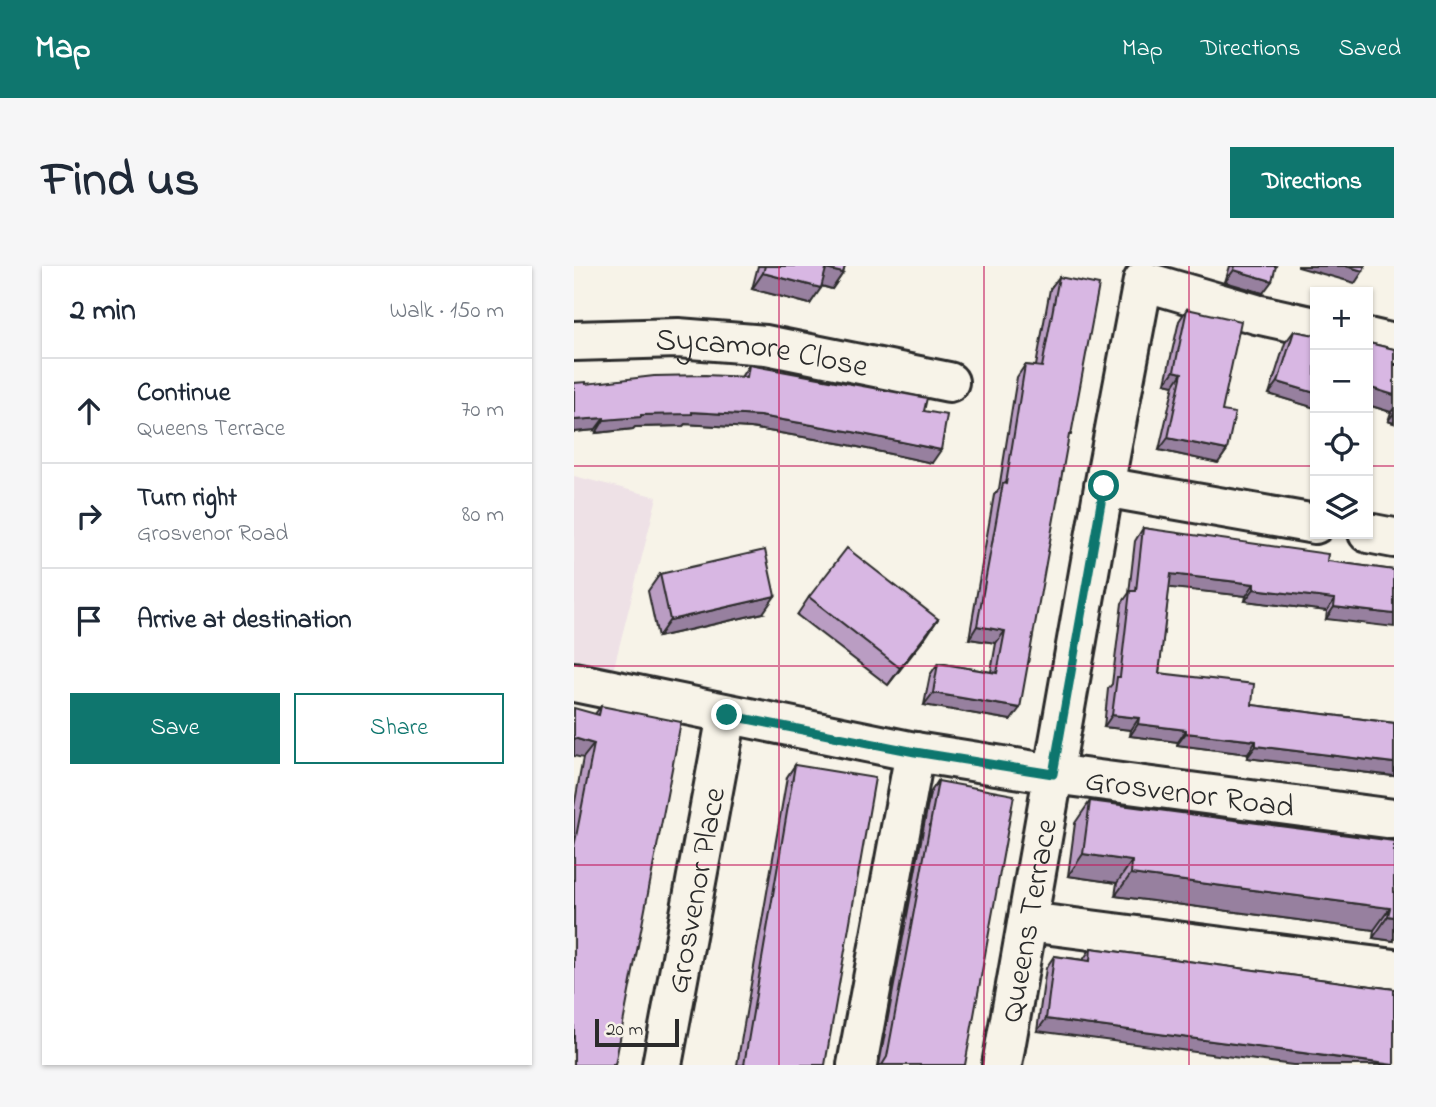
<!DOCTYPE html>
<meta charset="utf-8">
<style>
:root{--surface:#fff;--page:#f6f6f7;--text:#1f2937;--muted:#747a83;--line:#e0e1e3;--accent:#0f766e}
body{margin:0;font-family:"Indie Flower",sans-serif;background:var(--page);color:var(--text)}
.controls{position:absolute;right:21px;top:21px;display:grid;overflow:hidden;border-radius:0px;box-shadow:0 2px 5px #0004}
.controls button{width:63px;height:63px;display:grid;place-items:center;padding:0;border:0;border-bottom:2px solid var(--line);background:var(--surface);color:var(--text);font:35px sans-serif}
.scale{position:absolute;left:21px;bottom:18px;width:84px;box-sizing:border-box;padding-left:7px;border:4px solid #2b2b2b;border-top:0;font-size:19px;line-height:24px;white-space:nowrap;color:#2b2b2b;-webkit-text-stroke:5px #f7f3e8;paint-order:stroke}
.stop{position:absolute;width:21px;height:21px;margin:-16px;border:5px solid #0f766e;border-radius:50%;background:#fff}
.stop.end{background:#0f766e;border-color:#fff;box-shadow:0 2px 7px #0008}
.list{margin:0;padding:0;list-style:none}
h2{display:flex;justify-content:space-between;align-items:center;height:91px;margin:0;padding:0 28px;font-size:30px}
h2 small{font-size:23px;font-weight:400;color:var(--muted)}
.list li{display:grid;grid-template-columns:46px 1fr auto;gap:21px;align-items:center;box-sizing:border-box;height:105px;padding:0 28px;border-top:2px solid var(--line)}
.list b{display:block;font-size:26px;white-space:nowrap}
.list p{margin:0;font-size:23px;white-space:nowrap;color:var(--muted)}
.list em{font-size:23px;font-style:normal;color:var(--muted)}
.actions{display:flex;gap:14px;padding:21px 28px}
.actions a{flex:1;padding:16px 0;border:2px solid var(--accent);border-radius:0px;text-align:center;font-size:24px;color:var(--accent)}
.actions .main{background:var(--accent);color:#fff}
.icon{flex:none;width:38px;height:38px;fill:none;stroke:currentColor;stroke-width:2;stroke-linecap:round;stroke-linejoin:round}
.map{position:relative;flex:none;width:820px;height:799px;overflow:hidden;border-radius:0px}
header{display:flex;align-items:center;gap:42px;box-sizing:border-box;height:98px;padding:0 35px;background:var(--accent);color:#fff}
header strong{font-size:33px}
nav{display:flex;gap:38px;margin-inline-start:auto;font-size:24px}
.intro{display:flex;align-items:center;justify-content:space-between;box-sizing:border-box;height:168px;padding:0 42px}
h1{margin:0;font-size:49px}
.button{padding:18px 32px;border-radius:0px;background:var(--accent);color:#fff;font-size:24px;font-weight:700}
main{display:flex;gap:42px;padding:0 42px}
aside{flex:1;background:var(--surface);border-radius:0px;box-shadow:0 2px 5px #0004}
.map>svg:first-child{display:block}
.built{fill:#eee1e6}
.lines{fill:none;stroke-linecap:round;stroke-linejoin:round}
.minor-casing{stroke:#2b2b2b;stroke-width:44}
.minor{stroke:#f7f3e8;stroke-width:38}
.wall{fill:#ba9dc3;stroke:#2b2b2b;stroke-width:2}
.shaded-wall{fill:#97809f;stroke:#2b2b2b;stroke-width:2}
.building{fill:#d8b7e3;stroke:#2b2b2b;stroke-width:2}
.route{stroke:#0f766e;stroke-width:9}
.grid{fill:none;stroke:#c2185b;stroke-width:2;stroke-opacity:0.55}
.labels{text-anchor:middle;stroke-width:7;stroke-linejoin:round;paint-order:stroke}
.street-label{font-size:32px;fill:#2b2b2b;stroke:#f7f3e8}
</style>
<header>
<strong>Map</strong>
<nav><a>Map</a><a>Directions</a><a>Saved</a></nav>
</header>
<div class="intro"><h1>Find us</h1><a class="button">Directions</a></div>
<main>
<aside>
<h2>2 min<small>Walk · 150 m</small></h2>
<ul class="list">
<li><svg class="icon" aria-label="ahead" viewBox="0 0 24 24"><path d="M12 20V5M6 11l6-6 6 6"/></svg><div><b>Continue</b><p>Queens Terrace</p></div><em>70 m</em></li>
<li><svg class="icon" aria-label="right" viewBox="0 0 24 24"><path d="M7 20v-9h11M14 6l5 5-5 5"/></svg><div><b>Turn right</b><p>Grosvenor Road</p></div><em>80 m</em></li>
<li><svg class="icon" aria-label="arrive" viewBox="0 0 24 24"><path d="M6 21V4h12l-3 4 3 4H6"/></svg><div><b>Arrive at destination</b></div></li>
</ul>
<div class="actions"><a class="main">Save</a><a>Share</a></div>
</aside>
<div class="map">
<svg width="820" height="799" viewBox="0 0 820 799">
<rect width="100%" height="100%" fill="#f7f3e8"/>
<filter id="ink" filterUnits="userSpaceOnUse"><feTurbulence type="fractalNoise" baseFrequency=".0143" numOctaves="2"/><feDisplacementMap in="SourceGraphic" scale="14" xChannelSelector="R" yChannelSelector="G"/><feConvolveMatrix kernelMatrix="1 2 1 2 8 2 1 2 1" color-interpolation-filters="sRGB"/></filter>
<g filter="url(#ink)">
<path class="built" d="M0 210 83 231 40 401 0 427Z"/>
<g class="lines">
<defs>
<g id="minor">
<path d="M794 72 820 78"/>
<path id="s1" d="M0 75 104 72 192 79 375 116"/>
<path d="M530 221 741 258"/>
<path d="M794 267 820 272"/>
<path id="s2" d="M0 416 341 486 479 508 820 553"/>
<path d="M454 656 820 703"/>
<path id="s3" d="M88 799 153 449"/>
<path d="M283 799 341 486"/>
<path id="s4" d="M428 799 530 221 569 15 682 48 741 61"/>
</g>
</defs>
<use href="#minor" class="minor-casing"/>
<use href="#minor" class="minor"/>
</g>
<path class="wall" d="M184 0H271L269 7 258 23 247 20 236 38 178 23Z
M656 0H702L689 27 651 16Z
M485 11 494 172 437 454 350 439 356 409 364 397 417 406 422 377 395 373 420 229 425 223 443 111 451 99 462 100 476 23Z
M613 43 648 145 653 184 644 197 585 184 600 119 591 117 605 55Z
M720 65 741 69V142L695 128 711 77Z
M795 77 820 83V157L814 155 817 146 794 139V79Z
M175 99 350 145 358 197 270 178 177 162 111 158 109 160 61 161 59 163 22 167 21 164 0 166V117L12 118 167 111Z
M569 262 753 295 820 304 752 353 753 345 671 335 672 330 595 321 585 407 678 439 820 457V510L673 492 674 488 603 479 604 476 556 470 557 464 530 461 534 423 538 418 548 337 555 327 561 275Z
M86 308 189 347 84 371 74 325Z
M235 331 364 353 314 419 223 349Z
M27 440 0 799V541L9 492 21 448Z
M221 499 251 799H163L213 511Z
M364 515 391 799H305L356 527Z
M516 535 820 575V675L799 672 800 664 541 630 543 617 494 610 501 557Z
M517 682 820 723 463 765 472 702 480 690 509 694Z"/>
<path class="shaded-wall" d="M724 0H772L789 5 781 17 724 1Z
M252 3 269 7 258 23 241 18Z
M660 4 698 15 689 27 651 16Z
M189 7 247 22 236 38 178 23Z
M600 105 608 107 600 119 591 117Z
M704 116 741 127V142L695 128Z
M794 121 820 129V142L817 146 794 139Z
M118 146 186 150 279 166 367 184 358 197 270 178 177 162 111 158 109 160 61 161 59 163 22 167 30 154 67 149Z
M820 147V157L814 155Z
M30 152 21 164 0 166V154Z
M594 172 653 184 644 197 585 184Z
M597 308 680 318 672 330 588 321Z
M680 323 761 333 753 345 671 335Z
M201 330 189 347 84 371 96 354Z
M760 341 820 348V361L752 353Z
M364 353 352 371 314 419 326 402Z
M403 360 431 365 422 377 395 373Z
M359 427 446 442 437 454 350 439Z
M538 449 565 452 557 464 530 461Z
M564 458 612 464 604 476 556 470Z
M612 467 682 475 674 488 603 479Z
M0 472 20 478 9 492 0 490Z
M682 480 820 497V510L673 492Z
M509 588 558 595 543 617 494 610Z
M557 608 816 642 800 664 541 630Z
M814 650 820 651V675L799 672Z
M472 753 819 799H719L463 765Z"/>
<path class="building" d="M191 0H271L269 7 252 3 247 22 189 7Z
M661 0H702L698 15 660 4Z
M772 0H791L789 5Z
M485 11 525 19 497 169H495L446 442 359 427 364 397 423 407 431 365 403 360 429 217 432 218 451 99 468 101Z
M613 43 667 55 648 145 661 147 653 184 594 172 608 107 600 105Z
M720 65 741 69V127L704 116Z
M795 77 820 83V129L794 121V81Z
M175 99 353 132 350 145 373 149 367 184 279 166 186 150 118 146V148L67 149V151L30 154V152L0 154V117L12 116V118L80 110 131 109 173 111Z
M569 262 754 288 753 295 820 304V348L760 341 761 333 680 323V318L597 308 585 407 680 418 678 439 820 457V497L682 480V475L612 467V464L564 458 565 452 538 449 543 411H546L556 325H562Z
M273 282 364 353 326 402 235 331Z
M191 284 201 330 96 354 86 308Z
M27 440 107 456 41 799H0V581L20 478 0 472V442L25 449Z
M221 499 301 512 251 799H170Z
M364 515 440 529 391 799H308L313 791Z
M516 535 820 575V651L814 650 816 642 557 608 558 595 509 588Z
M517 682 820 723V799L472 753 480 690 516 695Z"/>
</g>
<g class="lines" filter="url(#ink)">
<path class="route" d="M153 449 341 486 479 508 530 220"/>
</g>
<path class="grid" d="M205 0V799M410 0V799M615 0V799M0 200H741M794 200H820M0 400H820M0 599H820"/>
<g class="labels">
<g class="street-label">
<text dy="11" stroke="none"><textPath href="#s1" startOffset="189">Sycamore Close</textPath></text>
<text dy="11" stroke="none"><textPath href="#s2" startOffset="626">Grosvenor Road</textPath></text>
<text dy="11" stroke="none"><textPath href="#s3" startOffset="178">Grosvenor Place</textPath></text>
<text dy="11" stroke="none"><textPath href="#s4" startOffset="147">Queens Terrace</textPath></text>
</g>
</g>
</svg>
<div class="controls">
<button>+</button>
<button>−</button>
<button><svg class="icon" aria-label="locate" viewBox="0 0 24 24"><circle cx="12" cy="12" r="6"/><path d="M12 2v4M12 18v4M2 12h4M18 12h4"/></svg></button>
<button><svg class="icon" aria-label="layers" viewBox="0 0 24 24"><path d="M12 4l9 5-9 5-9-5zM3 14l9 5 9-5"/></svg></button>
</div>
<div class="scale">20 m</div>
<div class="stop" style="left:530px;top:220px"></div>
<div class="stop end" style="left:153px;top:449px"></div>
</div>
</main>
